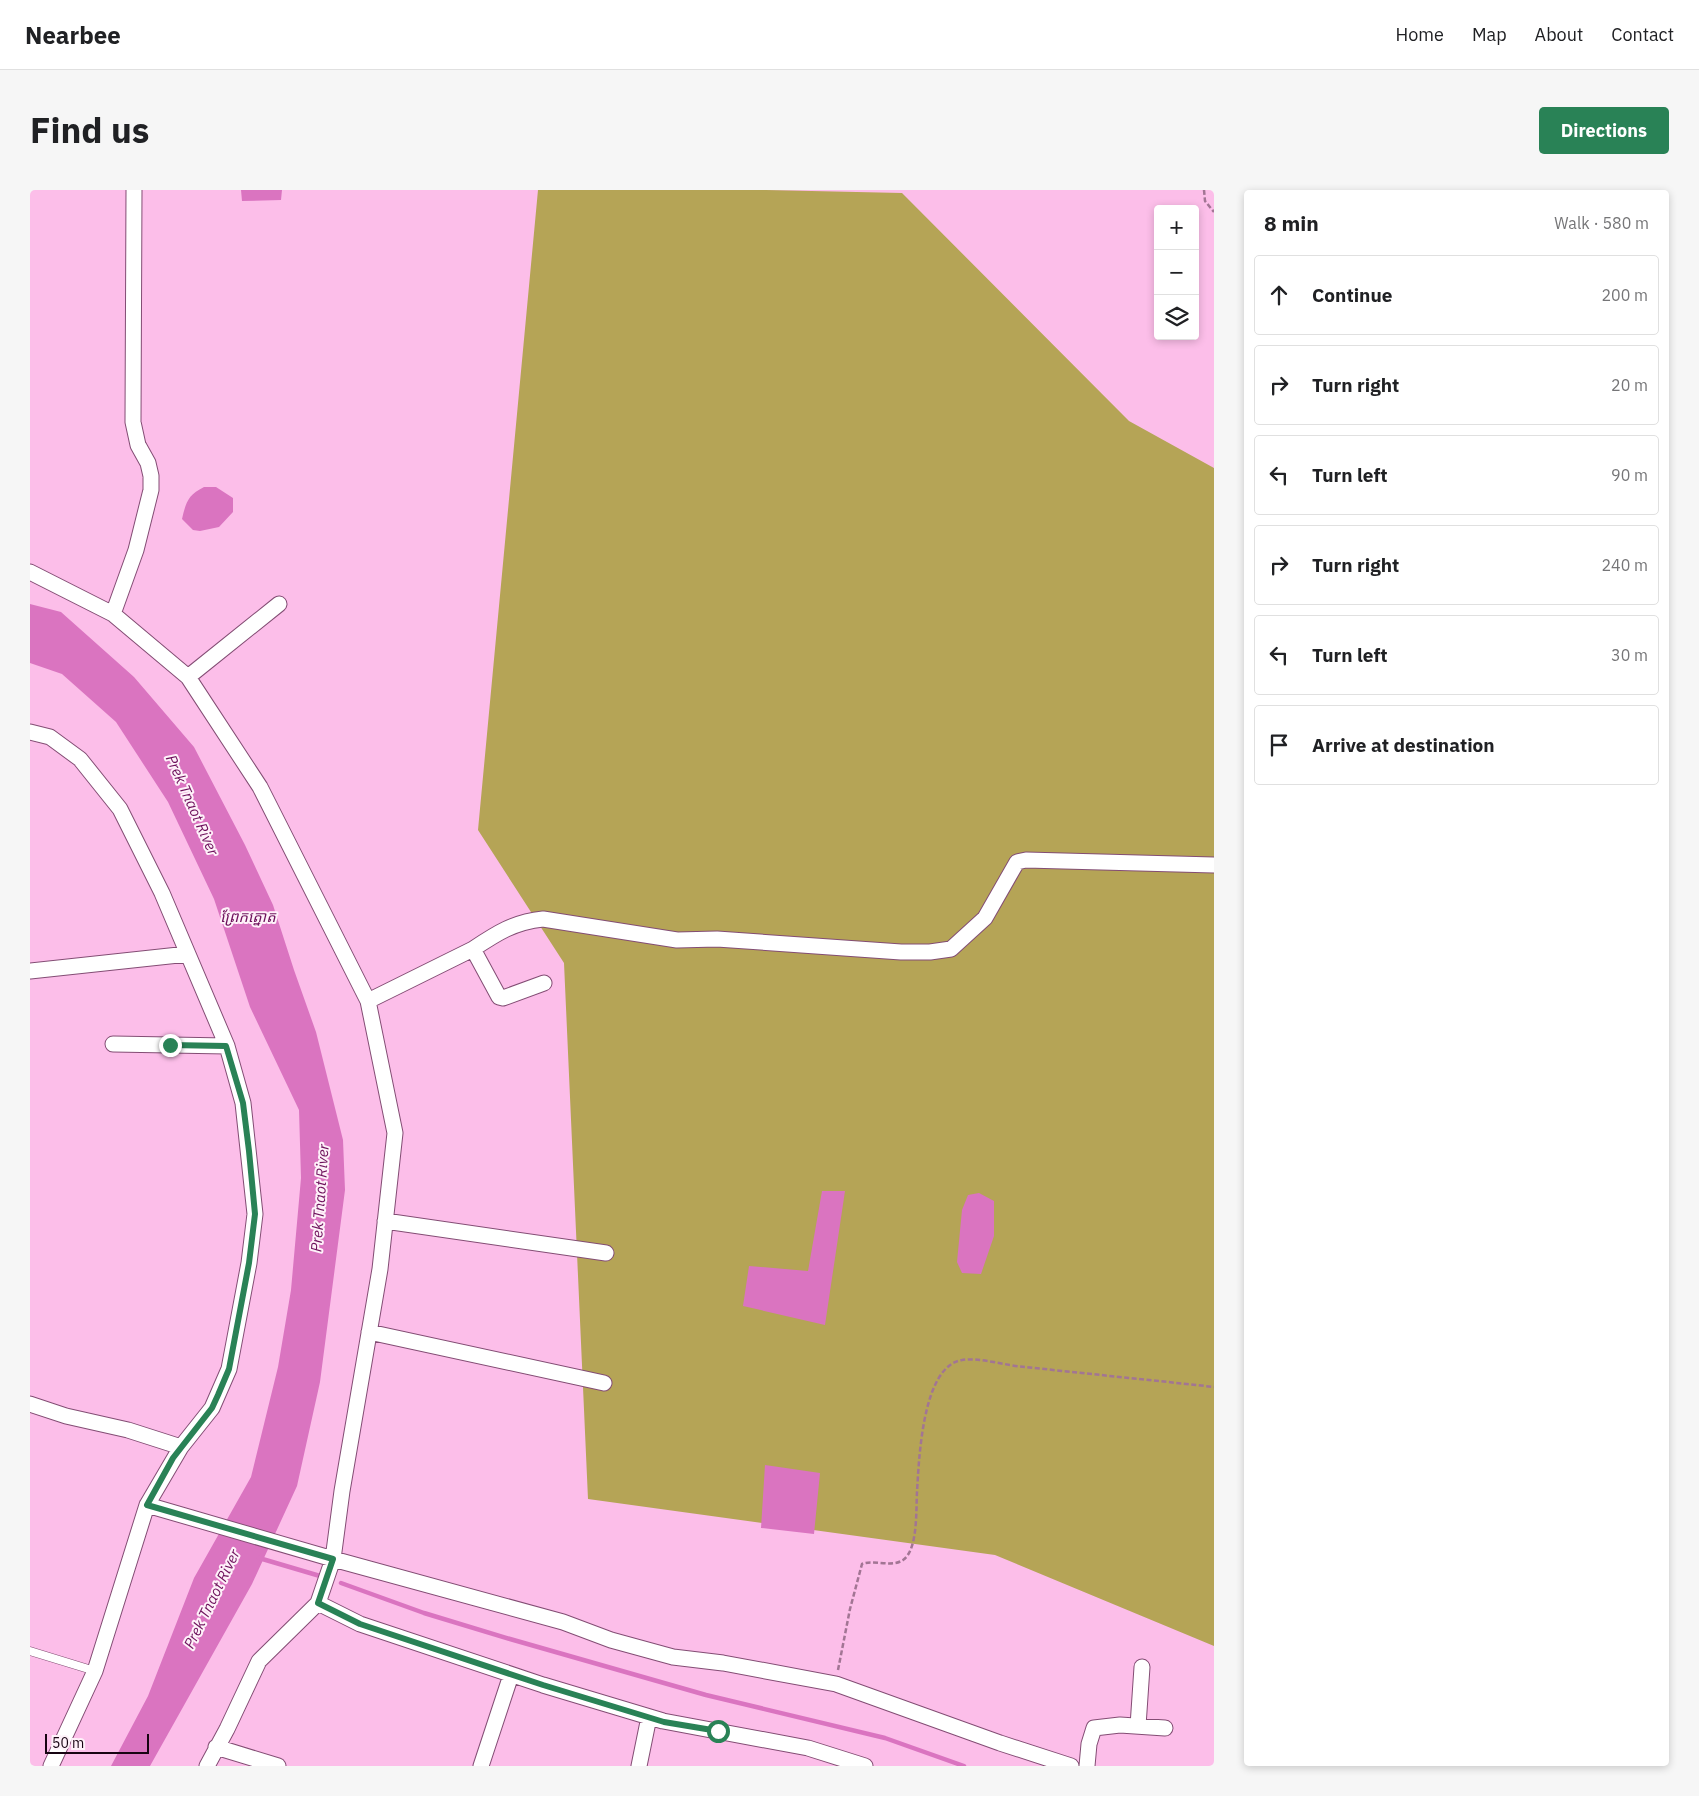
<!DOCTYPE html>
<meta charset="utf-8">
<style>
:root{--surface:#fff;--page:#f6f6f6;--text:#202124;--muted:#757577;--line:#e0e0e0;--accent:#298256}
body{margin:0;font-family:"IBM Plex Sans","Noto Sans Khmer",sans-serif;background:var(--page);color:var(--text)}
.controls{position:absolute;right:15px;top:15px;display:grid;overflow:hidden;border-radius:5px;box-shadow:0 2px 8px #0003}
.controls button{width:45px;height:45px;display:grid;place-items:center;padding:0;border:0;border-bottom:1px solid var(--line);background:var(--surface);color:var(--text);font:25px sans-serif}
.scale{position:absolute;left:15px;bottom:12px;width:104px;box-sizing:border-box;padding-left:5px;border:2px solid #170412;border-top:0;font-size:14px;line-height:18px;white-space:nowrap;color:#170412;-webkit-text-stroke:4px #fef1f9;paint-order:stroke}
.stop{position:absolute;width:15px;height:15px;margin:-11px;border:4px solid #298256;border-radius:50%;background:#fff}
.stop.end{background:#298256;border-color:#fff;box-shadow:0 1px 5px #0008}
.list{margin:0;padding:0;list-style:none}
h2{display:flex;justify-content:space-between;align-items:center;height:65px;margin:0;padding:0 20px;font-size:21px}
h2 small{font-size:16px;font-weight:400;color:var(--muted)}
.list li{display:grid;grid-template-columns:32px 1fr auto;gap:15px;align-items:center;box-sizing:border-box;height:80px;margin:0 10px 10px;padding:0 10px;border:1px solid var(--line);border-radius:5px}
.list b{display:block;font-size:19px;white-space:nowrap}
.list em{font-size:16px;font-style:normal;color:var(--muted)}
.icon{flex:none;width:28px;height:28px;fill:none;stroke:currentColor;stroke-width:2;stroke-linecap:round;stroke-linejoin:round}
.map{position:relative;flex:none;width:1184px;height:1576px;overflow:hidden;border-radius:5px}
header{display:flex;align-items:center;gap:30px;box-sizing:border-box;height:70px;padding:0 25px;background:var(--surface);border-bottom:1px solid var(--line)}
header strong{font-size:24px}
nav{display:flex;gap:28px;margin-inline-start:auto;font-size:18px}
.intro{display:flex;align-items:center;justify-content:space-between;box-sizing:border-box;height:120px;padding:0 30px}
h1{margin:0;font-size:35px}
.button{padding:12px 22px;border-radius:5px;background:var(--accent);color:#fff;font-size:18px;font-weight:700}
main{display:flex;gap:30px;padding:0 30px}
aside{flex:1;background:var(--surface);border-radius:5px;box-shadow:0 2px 8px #0003}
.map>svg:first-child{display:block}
.green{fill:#b5a456}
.water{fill:#da74c0}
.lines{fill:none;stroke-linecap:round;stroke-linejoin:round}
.stream{stroke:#da74c0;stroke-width:4.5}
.service-casing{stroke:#834d74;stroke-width:9}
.minor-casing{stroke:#834d74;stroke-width:17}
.path{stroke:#a27594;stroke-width:2.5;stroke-dasharray:5 2.5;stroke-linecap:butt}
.service{stroke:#fff;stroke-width:8}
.minor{stroke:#fff;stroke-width:15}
.route{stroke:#298256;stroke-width:6}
.labels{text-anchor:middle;stroke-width:4;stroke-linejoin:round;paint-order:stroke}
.water-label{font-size:15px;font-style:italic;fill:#6e115c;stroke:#fef1f9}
</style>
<header>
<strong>Nearbee</strong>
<nav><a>Home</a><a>Map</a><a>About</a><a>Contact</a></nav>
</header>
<div class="intro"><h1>Find us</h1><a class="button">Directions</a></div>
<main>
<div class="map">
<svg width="1184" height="1576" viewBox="0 0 1184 1576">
<rect width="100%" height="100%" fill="#fcbee9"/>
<path class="green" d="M508 0H736L872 3 1099 231 1184 278V1456L965 1365 558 1309 534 773 448 640Z"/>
<path class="water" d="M211 0H252L251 10 212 11Z
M174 297H186L203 308V322L189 337 170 341 163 340 152 329C156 312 158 305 174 297Z
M0 414 31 422 104 487 164 557 215 655 243 715 264 780 286 842 313 950 315 1000 290 1192 267 1296 222 1394 120 1576H81L118 1506 164 1388 221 1287 248 1177 261 1100 271 988 269 920 220 817 184 709 138 612 86 532 32 484 0 473Z
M792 1001H815L795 1135 713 1116 719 1076 778 1081Z
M949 1003 964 1011V1046L951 1084 932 1083 927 1072 932 1020 938 1005Z
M735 1275 790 1283 784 1344 731 1338Z"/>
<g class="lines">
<path class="stream" d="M229 1368 290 1386
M311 1393 394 1423 480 1449 676 1505 855 1548 934 1576"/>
<defs>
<path id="service" d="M0 1461 65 1481"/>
<path id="minor" d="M0 382 83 424 158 487 230 597 338 811 365 943 350 1079 312 1301 303 1369 288 1413 229 1471 197 1539 177 1576
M83 424 106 360 121 300V286L118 273 108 255 103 232 104 0
M158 487 249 414
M0 542 20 547 50 569 90 619 132 703 197 856 213 913 225 1024 219 1073 199 1179 182 1218 151 1257 117 1315 65 1481 21 1576
M443 759C467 743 484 732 513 729L647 750 687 749 871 762H900L921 759 955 728 987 672 996 670 1184 675
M0 781 158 764
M338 811 443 759 469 807 473 808 514 793
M83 854 197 856
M355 1031 576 1063
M339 1142 574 1193
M0 1214 36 1226 98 1240 151 1257
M117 1315 303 1369 533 1432 581 1450 643 1467 693 1473 806 1494 970 1553 1041 1576
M288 1413 330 1434 513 1495 633 1531 778 1558 835 1576
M1108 1536 1112 1477
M186 1557 248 1576
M451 1576 481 1485
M609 1576 619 1527
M1057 1576 1059 1554 1064 1538 1090 1535 1135 1538"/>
</defs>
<use href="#service" class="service-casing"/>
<use href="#minor" class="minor-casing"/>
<path class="path" d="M1174 0 1175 11 1184 22
M808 1480 820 1419 832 1374C844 1369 861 1378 873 1370 888 1360 886 1320 887 1302 889 1270 892 1176 932 1170 949 1167 977 1176 996 1177 1059 1184 1121 1190 1184 1197"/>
<use href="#service" class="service"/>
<use href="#minor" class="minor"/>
</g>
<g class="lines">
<path class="route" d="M140 855 196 856 213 913 219 961 225 1024 219 1073 199 1179 188 1205 182 1218 143 1268 117 1315 303 1369 288 1413 330 1434 513 1495 634 1532 688 1541"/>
</g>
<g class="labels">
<g class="water-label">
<text transform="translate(162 615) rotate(66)" y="5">Prek Tnaot River</text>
<text x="218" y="732">ព្រែកត្នោត</text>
<text transform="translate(290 1008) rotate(-86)" y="5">Prek Tnaot River</text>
<text transform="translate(182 1409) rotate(-64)" y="5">Prek Tnaot River</text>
</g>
</g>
</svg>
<div class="controls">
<button>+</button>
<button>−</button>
<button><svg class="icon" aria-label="layers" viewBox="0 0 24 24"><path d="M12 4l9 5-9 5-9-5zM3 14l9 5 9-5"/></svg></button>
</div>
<div class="scale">50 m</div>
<div class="stop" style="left:688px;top:1541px"></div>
<div class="stop end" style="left:140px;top:855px"></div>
</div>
<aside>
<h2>8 min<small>Walk · 580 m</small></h2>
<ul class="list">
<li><svg class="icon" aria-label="ahead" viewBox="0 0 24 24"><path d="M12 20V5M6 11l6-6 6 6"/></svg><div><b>Continue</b></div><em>200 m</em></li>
<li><svg class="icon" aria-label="right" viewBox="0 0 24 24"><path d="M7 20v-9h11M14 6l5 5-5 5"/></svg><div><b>Turn right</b></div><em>20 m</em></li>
<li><svg class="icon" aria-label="left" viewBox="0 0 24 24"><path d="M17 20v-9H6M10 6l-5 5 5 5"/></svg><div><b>Turn left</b></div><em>90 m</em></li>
<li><svg class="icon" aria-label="right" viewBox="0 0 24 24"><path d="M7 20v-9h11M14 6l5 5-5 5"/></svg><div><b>Turn right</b></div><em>240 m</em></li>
<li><svg class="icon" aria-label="left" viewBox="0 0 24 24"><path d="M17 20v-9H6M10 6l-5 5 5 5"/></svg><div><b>Turn left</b></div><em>30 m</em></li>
<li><svg class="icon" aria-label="arrive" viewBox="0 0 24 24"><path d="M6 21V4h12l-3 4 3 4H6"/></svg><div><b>Arrive at destination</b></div></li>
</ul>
</aside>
</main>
